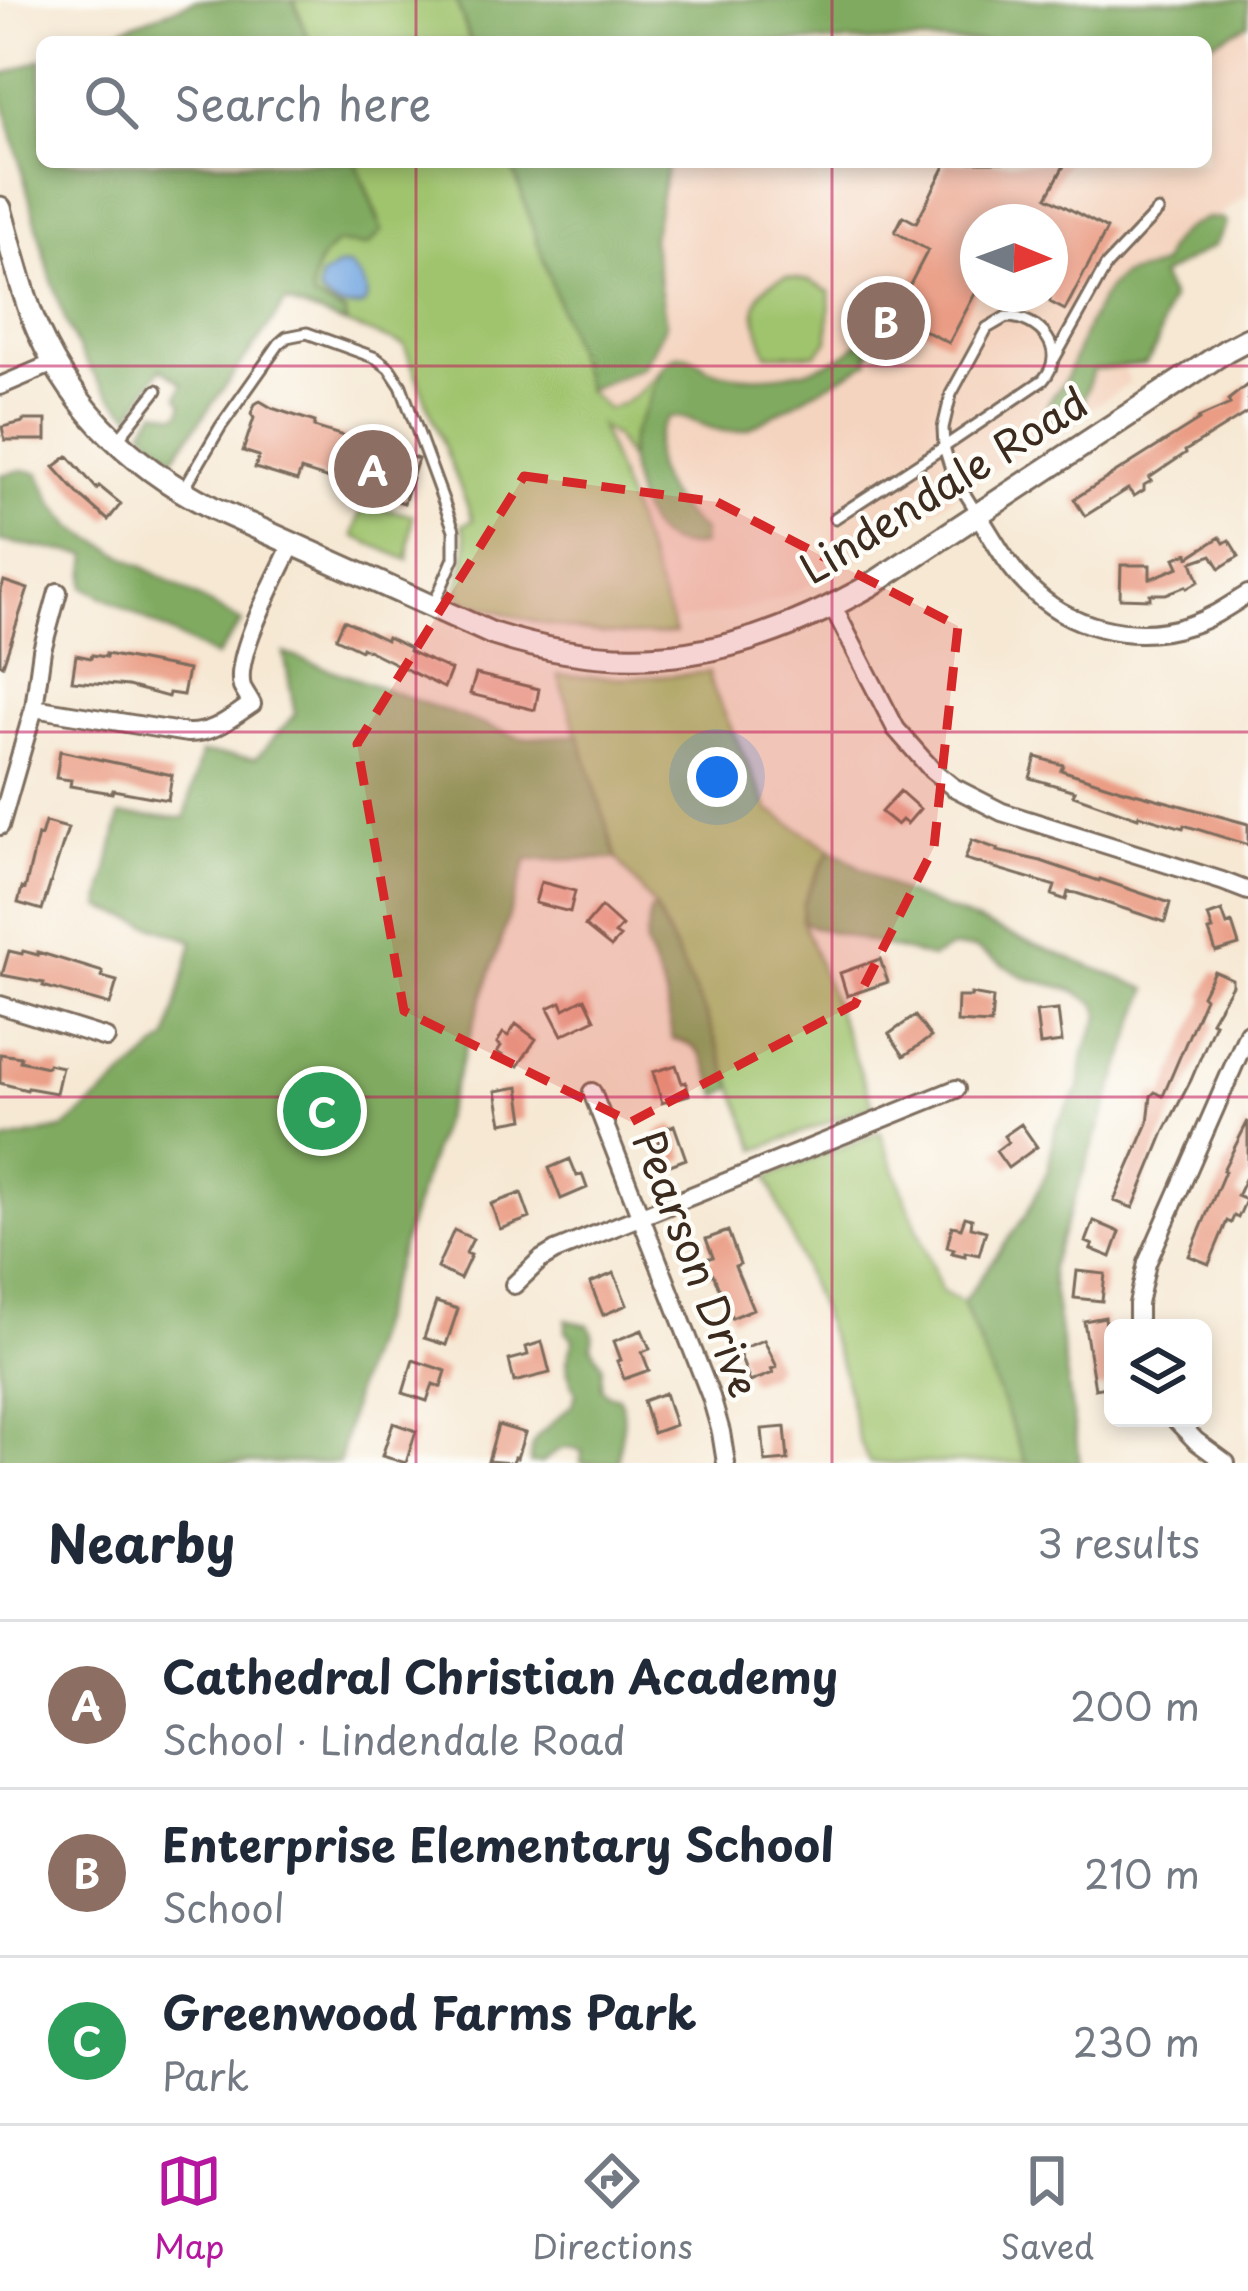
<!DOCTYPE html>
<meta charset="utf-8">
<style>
:root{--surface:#fff;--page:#f2f2f3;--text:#1f2937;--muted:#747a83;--line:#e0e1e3;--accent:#b5179e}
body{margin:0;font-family:"Playpen Sans",sans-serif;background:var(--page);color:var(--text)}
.controls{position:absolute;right:36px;bottom:36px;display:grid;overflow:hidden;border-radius:18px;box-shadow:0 6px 18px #0003}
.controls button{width:108px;height:108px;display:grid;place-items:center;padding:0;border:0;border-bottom:3px solid var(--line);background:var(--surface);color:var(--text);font:60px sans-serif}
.compass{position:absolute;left:960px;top:204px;width:108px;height:108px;border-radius:50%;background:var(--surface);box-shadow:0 6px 18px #0003;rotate:91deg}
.you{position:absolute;left:717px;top:777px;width:42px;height:42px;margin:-30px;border:9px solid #fff;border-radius:50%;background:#1a73e8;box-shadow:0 0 0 18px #1a73e833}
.badge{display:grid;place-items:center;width:78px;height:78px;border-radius:50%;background:var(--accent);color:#fff;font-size:39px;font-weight:700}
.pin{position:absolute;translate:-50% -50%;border:6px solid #fff;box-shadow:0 3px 12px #0006}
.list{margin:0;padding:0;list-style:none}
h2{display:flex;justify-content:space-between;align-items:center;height:156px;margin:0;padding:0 48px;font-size:51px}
h2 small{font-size:39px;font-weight:400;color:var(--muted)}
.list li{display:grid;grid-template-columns:78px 1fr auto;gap:36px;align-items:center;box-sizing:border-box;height:168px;padding:0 48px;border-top:3px solid var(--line)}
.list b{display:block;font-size:45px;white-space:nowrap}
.list p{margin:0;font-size:39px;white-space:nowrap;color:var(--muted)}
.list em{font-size:39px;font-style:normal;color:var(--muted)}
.icon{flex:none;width:66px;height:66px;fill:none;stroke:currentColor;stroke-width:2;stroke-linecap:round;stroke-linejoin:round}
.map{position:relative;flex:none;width:1248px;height:1463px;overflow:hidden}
.search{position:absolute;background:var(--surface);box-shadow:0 6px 18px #0003;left:36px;right:36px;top:36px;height:132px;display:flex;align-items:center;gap:30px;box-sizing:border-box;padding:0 42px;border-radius:18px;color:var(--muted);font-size:45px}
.sheet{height:660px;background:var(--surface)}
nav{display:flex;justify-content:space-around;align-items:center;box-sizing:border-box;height:168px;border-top:3px solid var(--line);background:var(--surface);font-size:33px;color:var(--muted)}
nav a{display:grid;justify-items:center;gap:6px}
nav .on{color:var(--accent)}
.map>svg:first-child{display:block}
.built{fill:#f4d4bf;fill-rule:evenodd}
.green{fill:#a0c46e;stroke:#6e7746;stroke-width:3}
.forest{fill:#80aa61;stroke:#5e6a40;stroke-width:3}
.water{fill:#77a9e2;stroke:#596a80;stroke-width:3}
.building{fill:#ea9c84}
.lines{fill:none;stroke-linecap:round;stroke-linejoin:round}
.service-casing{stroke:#7c6c5d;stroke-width:15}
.minor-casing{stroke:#7c6c5d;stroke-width:22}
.tertiary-casing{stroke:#7c6c5d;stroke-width:27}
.service{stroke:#fff;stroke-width:9}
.minor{stroke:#fff;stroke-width:16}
.tertiary{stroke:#fff;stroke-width:21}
.marked{fill:#d62828;fill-opacity:0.2;stroke:#d62828;stroke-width:9;stroke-dasharray:24 15;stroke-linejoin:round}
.grid{fill:none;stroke:#c2185b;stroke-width:3;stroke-opacity:0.55}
.labels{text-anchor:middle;stroke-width:9;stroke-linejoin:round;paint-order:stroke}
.street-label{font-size:42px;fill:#3b2a1e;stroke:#fdfcf7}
</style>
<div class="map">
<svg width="1248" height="1463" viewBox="0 0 1248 1463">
<rect width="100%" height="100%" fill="#fdfcf7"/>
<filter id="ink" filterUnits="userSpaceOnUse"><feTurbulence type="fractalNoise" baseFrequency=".00833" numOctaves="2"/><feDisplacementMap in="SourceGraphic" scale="24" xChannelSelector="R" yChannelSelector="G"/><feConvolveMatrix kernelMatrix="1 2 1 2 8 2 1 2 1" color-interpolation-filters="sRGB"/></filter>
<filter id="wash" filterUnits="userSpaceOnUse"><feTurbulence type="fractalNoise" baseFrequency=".004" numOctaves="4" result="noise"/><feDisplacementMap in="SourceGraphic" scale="48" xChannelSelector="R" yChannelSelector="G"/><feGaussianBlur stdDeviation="2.7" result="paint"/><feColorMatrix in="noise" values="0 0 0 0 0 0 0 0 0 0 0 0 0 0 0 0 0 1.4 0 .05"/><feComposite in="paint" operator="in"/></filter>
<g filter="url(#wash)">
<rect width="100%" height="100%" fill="#f6e8d3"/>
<path class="built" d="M1248 24V194L1158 262 1106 319 1130 383 847 566 799 590 754 608 670 622 587 390 643 367 666 324 652 238 668 162H883L900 169 904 162H1206V45ZM978 222H1050V294H978Z"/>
<path class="green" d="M294 0H456L470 42H310Z
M356 162H511L587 390 607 409C637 400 648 384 668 362 658 378 652 392 646 410 637 430 631 435 628 459L615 437 600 426 675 633C601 642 531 623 462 600L457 591C463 568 472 548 462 525L473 520 404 345 346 324 345 312 313 298C309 277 320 256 337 243L368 246 379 220Z
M786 277 810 281 830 292 828 341 816 354H767C755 322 743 289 786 277Z
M363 505 412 515 408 560 353 536Z
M709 672 710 682 769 810 831 849C819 871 803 893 802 920L873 1105 757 1150 706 1015 655 908 617 859 558 675C609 679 658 678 709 672Z
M880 1132 942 1292 963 1302 1026 1463H869L858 1437 843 1370 768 1177Z"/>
<path class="forest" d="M196 0H293L310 42H87Z
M456 0H1248V24L1206 45V42H471Z
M42 59V162H356L382 231 368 246 337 243C320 256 309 277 313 298L345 313 346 324 286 302 174 457 143 429 157 410 176 415 181 412 183 404 178 396 183 384 161 368 131 414C70 367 53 286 34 215 23 173 11 131 0 88V76Z
M511 162H668L652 238 666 324 643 367 587 390Z
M1207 218 1222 219 1226 223 1215 245 1160 276 1171 299C1158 324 1164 341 1145 364L1093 370 1078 417 1057 431 1048 428C1047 423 1045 415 1046 410 1048 397 1061 389 1066 378 1077 353 1096 294 1119 278 1132 269 1150 273 1163 263 1167 239 1185 227 1207 218Z
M865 337 871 339 868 362 748 429C712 439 696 414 669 417 635 458 668 504 703 531L702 545C658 553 643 524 634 488 631 473 627 458 630 443 633 428 643 416 649 401 654 387 661 361 677 356 690 352 699 364 710 369 748 383 809 376 844 355 852 350 858 343 865 337Z
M23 470 39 473 53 503 74 528 242 622 216 657 84 587 88 555 0 541V475Z
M284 653 521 738 579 735 617 859 527 860 356 1387 339 1463H0V1142L65 1128 168 1039 193 941 100 907 120 815 185 818 201 753 256 758 295 714Z
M831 849 899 891 1148 989 1050 1268 1080 1463H1026L963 1302 1026 1215 1048 1170 1056 1125 1079 1090 1084 1053 1100 1016 1097 1005 1073 990 1026 978 975 948H951L931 958 813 927 802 920 803 905 811 886Z
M655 908 706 1015 733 1087 719 1096C706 1067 706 1044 672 1039L666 997 645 945 650 911Z
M566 1320 589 1325 593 1334 591 1346 602 1364 601 1387 608 1394 618 1397C631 1419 617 1437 619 1460L615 1463H581L582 1451C562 1443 558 1450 542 1463H530L532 1445 538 1436 573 1404 576 1393 568 1373 567 1361 574 1339 566 1331Z"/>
<path class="water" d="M339 266H349C360 276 372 291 364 305 346 311 333 306 319 293L320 278Z"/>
<g id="blocks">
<path class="building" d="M947 162H1066L1047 197 1107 229 1065 310 1050 302V222H978V288L949 343 894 315 928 250 895 232 903 216 916 223Z
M1248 384V412L1185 451 1186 453 1149 478 1151 481 1144 485V490L1134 496 1128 489 1085 516 1074 499 1199 420 1198 418 1230 404 1228 400Z
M260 401 272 408 315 422 314 427 418 459 404 503 301 470 297 481 255 468 259 456 243 451 254 418 251 414 255 404Z
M23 420H46V440H5L2 427 23 422Z
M68 456 97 489 99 486 121 504 108 520 79 495 54 467Z
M1220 537 1224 543 1229 540 1239 556 1220 568 1212 555 1192 562 1199 581 1187 588 1186 586 1166 594H1150V599L1120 598 1121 565H1150V579L1179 567 1175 558 1188 553 1189 557Z
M4 581 28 589 3 665 0 664V593Z
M344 620 386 640 387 637 410 648 409 651 451 670 444 688 362 647 361 650 336 638Z
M106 654 188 670 183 695 169 693 168 697 128 686 72 681 76 655 91 658 92 655 106 657Z
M476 674 539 689 535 710 470 694Z
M60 751 172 775 168 800 113 790 112 793 70 786 71 780 56 778Z
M1036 757 1063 765 1061 770 1120 789 1248 824V845L1184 825 1183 828 1139 815 1138 818 1073 795 1075 791 1030 778Z
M900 791 920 809 907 824 902 820 897 825 881 812Z
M45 822 68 828 42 910 18 903 22 888 25 889 38 835 41 836Z
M972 840 998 849 997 851 1041 861 1099 881 1100 879 1170 903 1165 922 1076 893 1068 892 1066 900 1052 895 1055 886 965 859Z
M541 882 575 891 570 912 535 903Z
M601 907 622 926 615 934 620 937 611 947 585 926Z
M1222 911 1227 925 1232 923 1239 945 1216 952 1209 931 1213 930 1208 916Z
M9 951 22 954 23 951 38 955V952L103 972 102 977 117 981 110 1005 43 986 44 983 2 975Z
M880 959 888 982 847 996 840 973Z
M1214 971 1232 979V985L1211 1021 1215 1023 1191 1080 1165 1130 1133 1208 1114 1201 1148 1123 1151 1096 1155 1092 1163 1096 1205 998 1202 995Z
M971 994 993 998 991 1024 957 1022 958 997H971Z
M585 998 595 1019 562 1035 548 1008 561 1002 564 1009Z
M1058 1010 1062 1042 1040 1045 1036 1012Z
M915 1016 931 1037 904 1056 889 1034Z
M516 1024 536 1039 518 1066 497 1052 501 1046 497 1043 503 1033 508 1036Z
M0 1054 21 1057 20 1061 47 1067 48 1064 62 1067 56 1093 28 1088 27 1090 0 1083Z
M676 1065 682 1083 686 1082 689 1095 662 1103 653 1072Z
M519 1087 524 1119 502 1123 496 1091Z
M1248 1121V1180L1245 1179 1237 1196 1246 1200 1238 1218 1234 1216 1231 1223 1227 1221 1209 1264 1189 1256 1225 1171 1223 1170Z
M1021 1124 1037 1147 1008 1168 996 1151 1008 1142 1004 1136Z
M674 1125 686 1159 665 1167 656 1132Z
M570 1159 577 1176 582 1174 587 1188 561 1199 549 1168Z
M521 1193 530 1218 500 1229 491 1204Z
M965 1217 972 1219 971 1227 986 1231 979 1255 965 1252V1256L952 1253 954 1249 947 1247 952 1226 961 1228Z
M1094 1221 1120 1232 1111 1257 1091 1249 1093 1245 1086 1242Z
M454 1230 473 1239 466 1253 471 1255 460 1279 437 1268Z
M728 1231 740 1264 735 1266 753 1309 732 1318 713 1274 709 1276 703 1260 713 1257 706 1239Z
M1077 1271 1105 1274 1102 1301 1074 1298Z
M614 1273 627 1305 603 1315 590 1283Z
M436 1302 458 1309 446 1345 424 1338Z
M1105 1317 1113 1386 1095 1389 1084 1321Z
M642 1330 650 1349 642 1352 649 1370 624 1379 617 1361 621 1360 614 1341Z
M764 1340 777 1367 771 1369 773 1373 750 1382 738 1350Z
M542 1342 550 1373 514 1382 509 1360 528 1355 526 1347Z
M413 1360 446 1371 441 1387 433 1384 427 1401 403 1393Z
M665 1393 675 1425 653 1433 643 1401Z
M393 1423 416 1431 406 1463 382 1456Z
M498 1425 525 1433 517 1458 514 1457 513 1463 488 1461Z
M785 1427 788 1460 765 1462 762 1429Z"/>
</g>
</g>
<g filter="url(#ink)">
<use href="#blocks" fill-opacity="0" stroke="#7c6c5d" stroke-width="3"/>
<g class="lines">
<defs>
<path id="service" d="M1006 317C1040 317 1069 351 1043 380L944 447 943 428 951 394 987 328Z
M1054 359 1106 266 1158 211
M119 438 157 390
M182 492 221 426 279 344 287 337 307 333 376 358 389 368 401 386 454 530V558L434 604
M835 518 944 447 952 473 978 515"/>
<path id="minor" d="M0 386 54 363
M978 515C993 538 1006 564 1026 584 1067 628 1133 644 1190 625 1212 618 1229 606 1248 594
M833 607 896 729 932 770 953 787 1002 812 1222 881 1248 891
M34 708 187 733C214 734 230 718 252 704 250 700 244 691 242 687 233 655 278 576 292 544
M0 826 34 708 42 650 58 592
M0 1005 106 1038
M592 1092 711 1397 721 1432 726 1463
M514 1285 540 1260 555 1251 956 1089
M1138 1328V1304L1147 1263 1248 1033
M1174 1418 1196 1441 1226 1463"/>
<path id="tertiary" d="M0 208C10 244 19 281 32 316 66 404 131 466 213 508L493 634C634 679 745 657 871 585L1227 350 1248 339"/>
</defs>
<use href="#service" class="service-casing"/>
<use href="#minor" class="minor-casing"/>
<use href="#tertiary" class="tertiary-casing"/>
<use href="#service" class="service"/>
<use href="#minor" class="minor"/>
<use href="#tertiary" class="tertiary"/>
</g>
</g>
<path class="marked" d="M524 476 717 502 958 626 934 847 855 1004 631 1122 404 1011 357 744Z"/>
<path class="grid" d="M416 0V42M832 0V42M416 162V1463M832 162V1463M0 366H1248M0 732H1248M0 1097H1248"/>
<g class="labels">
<g class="street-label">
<text transform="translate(944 486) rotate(-32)" y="15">Lindendale Road</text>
<text transform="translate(696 1264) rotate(69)" y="15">Pearson Drive</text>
</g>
</g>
</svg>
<div class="controls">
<button><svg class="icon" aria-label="layers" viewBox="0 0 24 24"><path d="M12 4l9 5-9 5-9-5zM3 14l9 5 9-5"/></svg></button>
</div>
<svg class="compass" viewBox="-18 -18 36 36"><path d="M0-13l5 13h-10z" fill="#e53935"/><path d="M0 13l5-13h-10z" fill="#747a83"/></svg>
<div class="you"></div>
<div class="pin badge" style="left:373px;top:469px;background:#8d6e63">A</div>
<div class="pin badge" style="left:886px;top:321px;background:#8d6e63">B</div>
<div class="pin badge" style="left:322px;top:1111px;background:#2e9e5b">C</div>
<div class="search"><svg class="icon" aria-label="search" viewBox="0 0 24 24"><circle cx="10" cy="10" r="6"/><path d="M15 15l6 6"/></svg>Search here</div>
</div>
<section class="sheet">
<h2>Nearby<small>3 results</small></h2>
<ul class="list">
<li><span class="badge" style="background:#8d6e63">A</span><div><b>Cathedral Christian Academy</b><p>School · Lindendale Road</p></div><em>200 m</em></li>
<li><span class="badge" style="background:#8d6e63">B</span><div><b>Enterprise Elementary School</b><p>School</p></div><em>210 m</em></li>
<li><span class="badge" style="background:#2e9e5b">C</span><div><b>Greenwood Farms Park</b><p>Park</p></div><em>230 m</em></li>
</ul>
</section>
<nav>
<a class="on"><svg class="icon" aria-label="map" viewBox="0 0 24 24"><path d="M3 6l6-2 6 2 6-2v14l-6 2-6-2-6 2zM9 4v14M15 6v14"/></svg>Map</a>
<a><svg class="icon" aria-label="directions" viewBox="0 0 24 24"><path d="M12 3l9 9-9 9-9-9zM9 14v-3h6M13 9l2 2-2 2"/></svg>Directions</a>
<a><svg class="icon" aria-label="saved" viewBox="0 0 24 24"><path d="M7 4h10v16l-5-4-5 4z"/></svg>Saved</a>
</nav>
